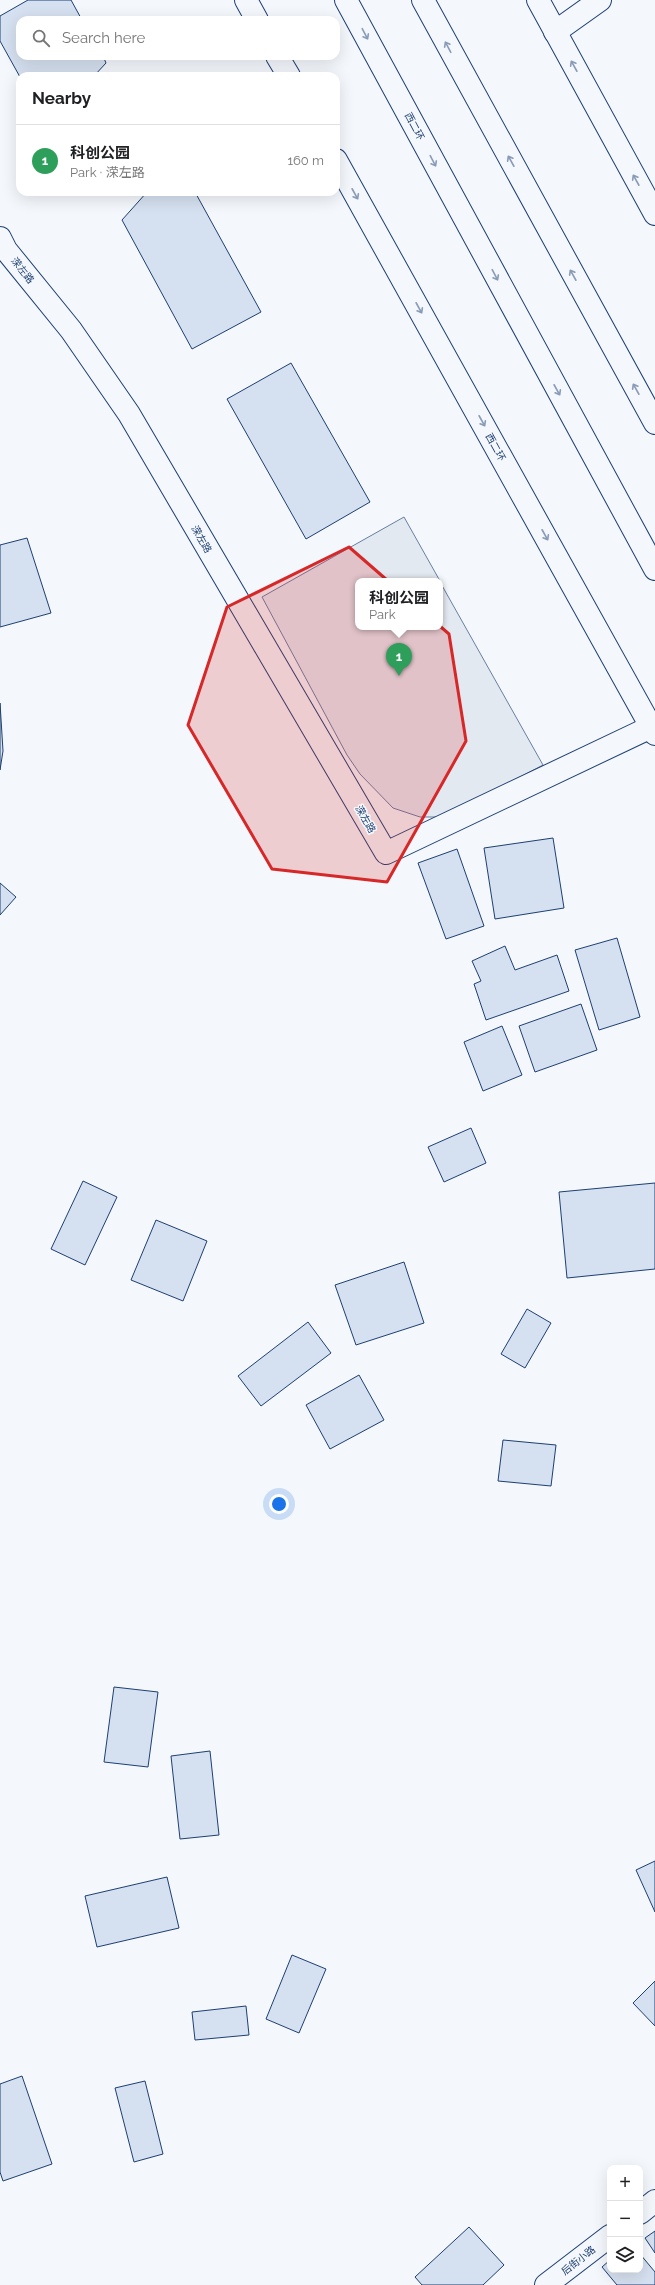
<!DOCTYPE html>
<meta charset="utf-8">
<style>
:root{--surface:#fff;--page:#f6f6f6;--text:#202124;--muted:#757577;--line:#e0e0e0;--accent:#d93025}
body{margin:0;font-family:Raleway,"Noto Sans SC",sans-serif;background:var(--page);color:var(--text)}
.controls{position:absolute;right:12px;bottom:12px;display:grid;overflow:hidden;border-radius:8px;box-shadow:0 4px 16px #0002}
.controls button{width:36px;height:36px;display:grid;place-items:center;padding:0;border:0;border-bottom:1px solid var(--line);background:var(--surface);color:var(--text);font:20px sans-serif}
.you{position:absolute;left:279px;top:1504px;width:14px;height:14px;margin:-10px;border:3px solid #fff;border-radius:50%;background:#1a73e8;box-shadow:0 0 0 6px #1a73e833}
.badge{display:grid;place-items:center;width:26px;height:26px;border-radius:50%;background:var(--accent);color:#fff;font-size:13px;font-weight:700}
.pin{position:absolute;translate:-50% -33px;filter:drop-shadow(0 1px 2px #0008)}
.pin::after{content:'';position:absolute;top:21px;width:14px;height:12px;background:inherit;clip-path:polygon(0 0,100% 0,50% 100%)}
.popup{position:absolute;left:355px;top:578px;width:88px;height:52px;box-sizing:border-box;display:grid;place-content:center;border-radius:8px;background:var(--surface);filter:drop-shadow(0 1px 3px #0005);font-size:13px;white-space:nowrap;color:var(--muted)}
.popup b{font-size:15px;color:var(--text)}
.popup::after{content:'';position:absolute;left:50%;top:100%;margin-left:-8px;border:8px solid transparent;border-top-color:var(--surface)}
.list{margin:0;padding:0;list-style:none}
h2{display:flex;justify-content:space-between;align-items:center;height:52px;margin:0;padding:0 16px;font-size:17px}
h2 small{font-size:13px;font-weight:400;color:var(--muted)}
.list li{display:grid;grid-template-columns:26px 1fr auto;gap:12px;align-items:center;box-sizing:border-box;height:72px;padding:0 16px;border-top:1px solid var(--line)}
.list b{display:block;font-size:15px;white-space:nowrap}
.list p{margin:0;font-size:13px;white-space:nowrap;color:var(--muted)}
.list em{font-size:13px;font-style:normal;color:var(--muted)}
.icon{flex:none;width:22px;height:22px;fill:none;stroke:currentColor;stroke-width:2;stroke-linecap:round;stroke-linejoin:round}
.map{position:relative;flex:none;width:655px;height:2285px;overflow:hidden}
.search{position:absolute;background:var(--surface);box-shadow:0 4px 16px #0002;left:16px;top:16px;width:324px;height:44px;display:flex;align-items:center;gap:10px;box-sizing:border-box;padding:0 14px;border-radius:12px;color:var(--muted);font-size:15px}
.panel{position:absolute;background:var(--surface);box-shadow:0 4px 16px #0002;left:16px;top:72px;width:324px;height:124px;border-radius:12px}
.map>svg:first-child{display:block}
.park{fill:#e3e9f0;stroke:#687fa3}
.building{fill:#d5e0f0;stroke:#1d3f73}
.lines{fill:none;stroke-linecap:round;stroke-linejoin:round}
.minor-casing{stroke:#1d3f73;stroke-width:24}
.major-casing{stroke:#1d3f73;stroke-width:24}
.highway-casing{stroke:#1d3f73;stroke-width:24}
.minor{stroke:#f4f7fb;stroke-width:22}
.major{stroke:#f4f7fb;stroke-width:22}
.highway{stroke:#f4f7fb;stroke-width:22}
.oneway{stroke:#889bb7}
.marked{fill:#d62828;fill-opacity:0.2;stroke:#d62828;stroke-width:3;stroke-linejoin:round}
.labels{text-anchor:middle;stroke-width:3;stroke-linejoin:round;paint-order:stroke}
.street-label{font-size:10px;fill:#1d3f73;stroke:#f4f7fb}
</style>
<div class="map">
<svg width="655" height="2285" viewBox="0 0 655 2285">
<rect width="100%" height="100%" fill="#f4f7fb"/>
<path class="park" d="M404 517 440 581H358V627H440V582L543 765 444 817H420L393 808 360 774 347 755 262 597Z"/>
<path class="building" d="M28 0H71L82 20H20V56H103L106 63 94 76 20 77 0 41V16Z
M147 192H195L261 312 192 349 122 220Z
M291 363 370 502 306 539 227 399Z
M27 538 51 613 0 627V545Z
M0 703 3 751 0 770Z
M553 838 564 908 495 919 484 848Z
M457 849 484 926 446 939 418 863Z
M0 883 16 897 0 915Z
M617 938 640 1017 599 1030 575 950Z
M505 946 515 970 557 955 569 991 486 1020 474 984 481 981 472 961Z
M581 1004 597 1050 535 1072 519 1026Z
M502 1026 522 1075 483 1091 464 1042Z
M471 1128 486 1163 444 1182 428 1147Z
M83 1181 117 1197 85 1265 51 1249Z
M655 1183V1269L567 1278 559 1192Z
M156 1220 207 1241 183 1301 131 1280Z
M404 1262 424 1323 356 1345 335 1285Z
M527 1309 551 1323 525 1368 501 1354Z
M308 1322 331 1353 261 1406 238 1376Z
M359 1375 384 1420 330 1449 306 1405Z
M503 1440 556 1445 551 1486 498 1481Z
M114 1687 158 1692 148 1767 104 1762Z
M210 1751 219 1835 180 1839 171 1756Z
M655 1861V1912L636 1870Z
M167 1877 179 1928 97 1947 85 1896Z
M292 1955 326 1969 299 2033 266 2019Z
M655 1981V2026L633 2003Z
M246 2006 249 2035 195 2040 192 2012Z
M22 2076 52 2164 3 2181 0 2172V2084Z
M145 2081 163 2154 134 2162 115 2088Z
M469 2227 504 2265 483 2285H422L415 2277Z
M655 2231V2253L645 2238Z
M640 2254 655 2272V2285H617L602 2267 610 2260V2270H640Z"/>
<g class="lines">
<defs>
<path id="minor" d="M555 32 600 0
M0 238 6 250 71 330 129 414 386 853 651 727
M640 2213 655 2201
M546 2285 610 2236"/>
<path id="major" d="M246 0 257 20
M538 0 655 214
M277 56 289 76
M336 160 655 734"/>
<path id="highway" d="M346 0 655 569
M423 0 655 423"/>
</defs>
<use href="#minor" class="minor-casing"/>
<use href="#major" class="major-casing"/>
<use href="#highway" class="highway-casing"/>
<use href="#minor" class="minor"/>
<use href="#major" class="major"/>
<use href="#highway" class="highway"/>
</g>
<defs><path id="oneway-shaft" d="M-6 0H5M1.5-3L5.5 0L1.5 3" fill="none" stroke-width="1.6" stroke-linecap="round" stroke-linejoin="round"/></defs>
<g class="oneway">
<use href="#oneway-shaft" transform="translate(365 34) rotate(62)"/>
<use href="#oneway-shaft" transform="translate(448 47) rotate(-118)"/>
<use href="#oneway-shaft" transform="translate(574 66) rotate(-119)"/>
<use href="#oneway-shaft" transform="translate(433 161) rotate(62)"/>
<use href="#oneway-shaft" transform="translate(511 161) rotate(-119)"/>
<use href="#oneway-shaft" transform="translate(636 180) rotate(-119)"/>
<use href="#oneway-shaft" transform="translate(355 194) rotate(61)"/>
<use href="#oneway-shaft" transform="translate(495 275) rotate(62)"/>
<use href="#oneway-shaft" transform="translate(573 275) rotate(-119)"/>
<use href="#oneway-shaft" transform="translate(419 308) rotate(61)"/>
<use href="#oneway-shaft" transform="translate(636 389) rotate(-119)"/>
<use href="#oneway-shaft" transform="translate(557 390) rotate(61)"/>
<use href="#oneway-shaft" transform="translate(482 421) rotate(61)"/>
<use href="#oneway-shaft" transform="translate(545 535) rotate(61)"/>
</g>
<path class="marked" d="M349 547 449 634 466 741 387 882 272 869 188 725 227 607Z"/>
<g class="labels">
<g class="street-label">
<text transform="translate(415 126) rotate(62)" y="4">西二环</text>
<text transform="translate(23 270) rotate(51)" y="4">溁左路</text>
<text transform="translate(496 447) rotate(61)" y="4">西二环</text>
<text transform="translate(202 539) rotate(60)" y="4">溁左路</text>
<text transform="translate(366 819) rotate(60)" y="4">溁左路</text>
<text transform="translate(578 2260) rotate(-38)" y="4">后街小路</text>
</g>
</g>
</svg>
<div class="controls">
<button>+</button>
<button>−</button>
<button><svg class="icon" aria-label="layers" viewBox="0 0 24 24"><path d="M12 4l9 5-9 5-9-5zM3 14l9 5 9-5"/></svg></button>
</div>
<div class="you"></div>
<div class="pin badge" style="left:399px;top:676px;background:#2e9e5b">1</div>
<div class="popup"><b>科创公园</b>Park</div>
<div class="search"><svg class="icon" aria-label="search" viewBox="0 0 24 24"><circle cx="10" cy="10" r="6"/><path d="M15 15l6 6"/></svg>Search here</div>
<section class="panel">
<h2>Nearby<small></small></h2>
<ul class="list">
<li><span class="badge" style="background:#2e9e5b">1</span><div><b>科创公园</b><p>Park · 溁左路</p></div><em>160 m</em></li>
</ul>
</section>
</div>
